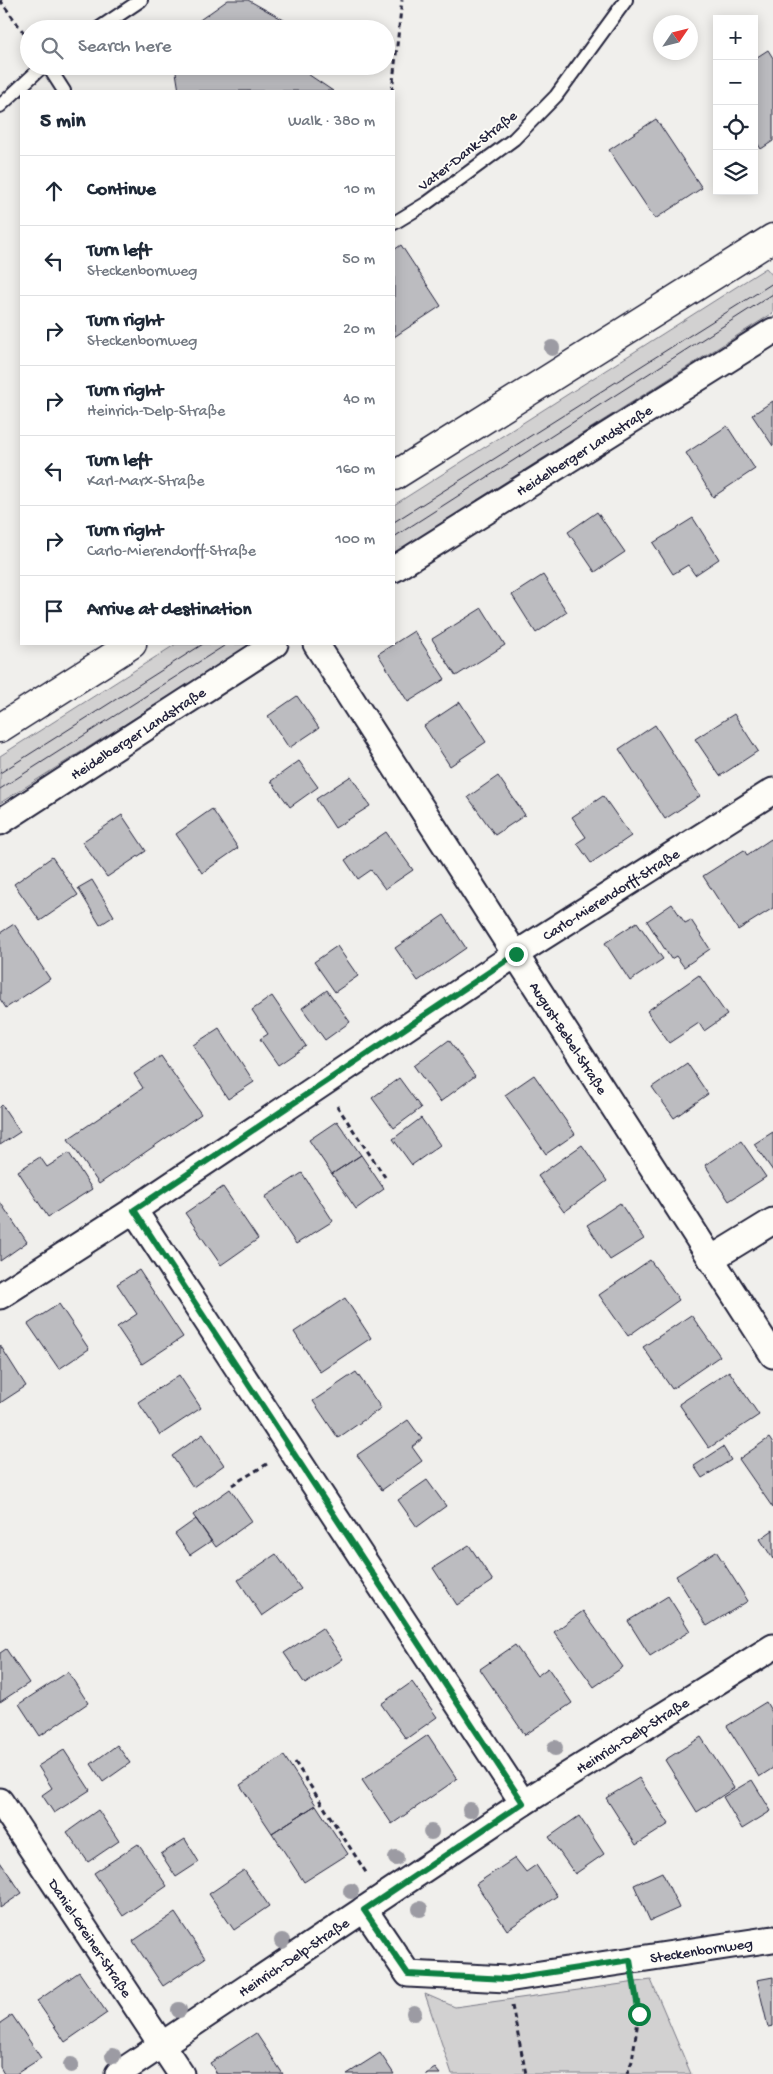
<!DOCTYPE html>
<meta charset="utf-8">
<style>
:root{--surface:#fff;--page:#f6f6f7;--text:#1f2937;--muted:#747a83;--line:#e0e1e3}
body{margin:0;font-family:"Gochi Hand",sans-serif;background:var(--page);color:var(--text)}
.controls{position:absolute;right:15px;top:15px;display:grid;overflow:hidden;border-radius:0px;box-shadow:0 2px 12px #0003}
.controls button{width:45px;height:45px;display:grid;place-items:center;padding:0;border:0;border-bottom:1px solid var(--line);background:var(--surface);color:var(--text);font:25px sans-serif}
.compass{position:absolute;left:653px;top:15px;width:45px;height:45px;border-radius:50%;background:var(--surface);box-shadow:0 2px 12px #0003;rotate:55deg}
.stop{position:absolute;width:15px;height:15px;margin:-11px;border:4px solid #0b8043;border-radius:50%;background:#fff}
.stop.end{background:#0b8043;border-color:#fff;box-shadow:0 1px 5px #0008}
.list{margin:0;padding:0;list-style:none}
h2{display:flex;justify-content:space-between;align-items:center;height:65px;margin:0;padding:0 20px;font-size:21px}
h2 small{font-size:16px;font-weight:400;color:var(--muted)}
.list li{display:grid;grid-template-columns:32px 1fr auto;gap:15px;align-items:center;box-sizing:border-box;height:70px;padding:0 20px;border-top:1px solid var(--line)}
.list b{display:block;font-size:19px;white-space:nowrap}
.list p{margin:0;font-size:16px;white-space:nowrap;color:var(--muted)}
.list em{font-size:16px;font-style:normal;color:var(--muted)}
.icon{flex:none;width:28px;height:28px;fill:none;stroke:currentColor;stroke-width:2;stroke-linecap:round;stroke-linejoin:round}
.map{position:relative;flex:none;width:773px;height:2074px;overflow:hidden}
.search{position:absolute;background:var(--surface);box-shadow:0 2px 12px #0003;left:20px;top:20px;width:375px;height:55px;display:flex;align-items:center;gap:12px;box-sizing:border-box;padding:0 18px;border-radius:28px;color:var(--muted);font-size:19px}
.panel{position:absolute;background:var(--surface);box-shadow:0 2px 12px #0003;left:20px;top:90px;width:375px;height:555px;border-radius:0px}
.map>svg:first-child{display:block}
.green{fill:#d2d1d1;stroke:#7a7a86}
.building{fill:#bcbcc0;stroke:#22223b}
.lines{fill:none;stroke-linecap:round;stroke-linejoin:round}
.lane-casing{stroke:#22223b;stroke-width:16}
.street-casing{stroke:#22223b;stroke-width:29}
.secondary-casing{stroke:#22223b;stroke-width:31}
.path{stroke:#22223b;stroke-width:3;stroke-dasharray:5 4;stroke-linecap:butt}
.lane{stroke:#fdfcf7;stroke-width:12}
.street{stroke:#fdfcf7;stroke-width:25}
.secondary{stroke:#fdfcf7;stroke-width:28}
.tram{stroke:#22223b;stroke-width:1}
.tree{fill:#9c9ba3}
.route{stroke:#0b8043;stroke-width:6}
.labels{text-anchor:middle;stroke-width:4;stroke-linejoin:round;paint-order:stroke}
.street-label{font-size:15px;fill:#22223b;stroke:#fdfcf7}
</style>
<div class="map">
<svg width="773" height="2074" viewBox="0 0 773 2074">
<rect width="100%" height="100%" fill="#f0efec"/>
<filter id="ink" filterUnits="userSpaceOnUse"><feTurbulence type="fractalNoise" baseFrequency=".02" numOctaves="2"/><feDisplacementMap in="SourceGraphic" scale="10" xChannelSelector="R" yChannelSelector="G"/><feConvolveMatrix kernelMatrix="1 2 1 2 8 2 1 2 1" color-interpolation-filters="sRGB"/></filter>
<g filter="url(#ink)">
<path class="green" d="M766 268 773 276V313L477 500 475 510 394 562V505Z
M176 644H266L177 700 168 697 0 803V756Z
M651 1980 691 2074H452L425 1994 455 2007Z"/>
<path class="building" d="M228 0H248L291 24 289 29H187Z
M768 50 773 58V141L761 149 754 138V59Z
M175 66H296L333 91H179Z
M656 119 702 188 655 219 609 150Z
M401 245 441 306 394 337V250Z
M773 401V446L752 415Z
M727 426 755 469 713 497 686 453Z
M597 512 625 552 595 572 568 532Z
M693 518 719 559 695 575 688 565 673 574 653 543Z
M543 575 567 612 536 633 512 595Z
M482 608 505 645 456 676 432 639Z
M414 631 445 679 408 702 378 654Z
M297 696 319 728 289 748 268 716Z
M460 702 486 742 450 766 424 726Z
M734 714 758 751 720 776 695 739Z
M655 725 700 796 665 819 619 749Z
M299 761 318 787 290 807 271 781Z
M351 776 370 806 335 828 316 799Z
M498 776 525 815 495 835 468 797Z
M603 796 631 836 591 863 577 843 586 837 572 817Z
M212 809 238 848 202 873 176 834Z
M122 815 146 851 107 877 82 842Z
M386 832 413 870 385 889 371 870 358 879 345 860Z
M771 839 773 842V908L738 930 703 876 744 850 747 855Z
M52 857 78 895 40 921 14 884Z
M92 880 114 916 100 925 78 888Z
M672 904 685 923 691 920 710 949 684 967 676 956 671 959 647 921Z
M444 915 466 948 418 981 395 948Z
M637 922 663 959 630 981 605 943Z
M14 924 50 979 6 1008 0 999V933Z
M337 946 358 976 335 992 314 962Z
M699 975 727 1015 704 1031 699 1023 669 1043 647 1011Z
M327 990 350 1022 325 1040 302 1008Z
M272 996 306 1046 278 1065 260 1039 268 1034 252 1010Z
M219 1028 254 1082 228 1099 193 1045Z
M449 1040 475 1076 440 1102 414 1066Z
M161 1056 201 1114 99 1184 68 1139 143 1088 134 1074Z
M687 1063 708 1094 674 1118 652 1087Z
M534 1075 575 1134 546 1154 505 1095Z
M399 1078 421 1108 394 1128 372 1098Z
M2 1105 20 1132 0 1145V1107Z
M421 1118 440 1145 412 1165 393 1139Z
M337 1121 361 1155 332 1174 309 1140Z
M773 1132V1171L754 1144Z
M741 1141 766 1177 729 1201 705 1165Z
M582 1145 607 1181 564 1212 538 1176Z
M69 1153 92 1189 48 1217 18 1171 40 1157 47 1167Z
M361 1155 384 1189 356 1209 332 1174Z
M302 1173 333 1221 296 1244 265 1197Z
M223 1187 258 1239 221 1265 185 1213Z
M0 1202 27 1242 0 1261Z
M620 1203 644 1239 610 1260 587 1225Z
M650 1260 679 1300 628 1336 599 1295Z
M139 1270 183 1337 142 1364 117 1327 137 1314 117 1284Z
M345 1298 371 1338 320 1372 294 1332Z
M59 1304 89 1349 59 1369 28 1324Z
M691 1315 720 1356 672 1389 643 1347Z
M0 1345 26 1386 0 1403Z
M729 1371 759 1415 709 1448 679 1404Z
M356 1372 381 1408 338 1438 313 1401Z
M179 1375 201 1408 160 1435 138 1402Z
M408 1420 422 1439 412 1447 422 1461 382 1490 357 1455Z
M203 1434 224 1465 193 1487 172 1456Z
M769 1438 773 1444V1508L739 1459Z
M723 1447 731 1460 702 1478 694 1466Z
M427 1480 446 1506 417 1527 398 1500Z
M230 1489 252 1521 216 1547 193 1515Z
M196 1519 211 1541 190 1555 175 1534Z
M773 1530V1559L760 1539Z
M469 1545 493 1581 457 1605 433 1568Z
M716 1551 748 1601 707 1626 676 1576Z
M276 1554 301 1589 262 1616 238 1580Z
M668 1596 690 1631 650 1656 628 1621Z
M583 1611 623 1667 594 1687 554 1632Z
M322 1628 343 1659 305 1684 284 1653Z
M515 1645 537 1676 548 1668 572 1703 525 1735 480 1669Z
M6 1649 29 1683 0 1702V1653Z
M68 1672 88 1703 40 1736 19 1704Z
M412 1682 437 1717 406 1739 381 1704Z
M766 1702 773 1714V1768L759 1777 727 1726Z
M428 1735 457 1779 392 1824 362 1780Z
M701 1737 734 1788 697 1812 665 1760Z
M117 1745 130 1763 103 1782 91 1764Z
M64 1750 90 1790 54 1813 42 1795 52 1788 38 1766Z
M284 1756 316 1805 272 1833 240 1785Z
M639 1778 669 1824 636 1845 606 1798Z
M752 1780 771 1811 742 1829 723 1797Z
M316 1805 348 1854 304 1882 272 1833Z
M98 1810 119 1841 88 1862 67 1832Z
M579 1816 604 1854 575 1874 549 1837Z
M185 1839 199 1862 176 1877 161 1854Z
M138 1844 167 1886 123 1916 94 1873Z
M515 1858 526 1872 536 1865 557 1896 507 1930 476 1884Z
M0 1862 22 1893 0 1908Z
M244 1870 269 1906 234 1930 209 1894Z
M662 1872 679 1908 650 1921 634 1885Z
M175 1913 205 1958 163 1986 133 1941Z
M79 1972 107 2013 65 2042 37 2001Z
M773 1977V2026L768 2027 757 1980Z
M12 2015 41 2058 16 2074H4L0 2067V2023Z
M256 2033 283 2074H217L210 2063Z
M380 2053 394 2074H347Z
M435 2068 440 2074H426Z"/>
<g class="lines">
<defs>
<path id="lane" d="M98 29 141 0
M48 66 64 91
M0 106 43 66
M394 223 427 203 514 139 556 96 626 0"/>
<g id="street">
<path id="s1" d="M394 569 773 331"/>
<path id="s2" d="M316 644 773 1355"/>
<path id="s3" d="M0 822 275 644"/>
<path d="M134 1210 523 1803"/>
<path d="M711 1259 773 1221"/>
<path id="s4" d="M0 1296 134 1210 516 954 773 791"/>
<path id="s5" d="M0 1801 181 2074"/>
<path id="s6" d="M364 1909 408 1974 507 1979 773 1939"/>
<path id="s7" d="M118 2074 523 1803 773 1647"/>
</g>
<path id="secondary" d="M394 476 773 238
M0 728 132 644"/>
</defs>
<use href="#lane" class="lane-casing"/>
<use href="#street" class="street-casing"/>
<use href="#secondary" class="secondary-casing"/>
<path class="path" d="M0 0 29 40
M392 91 402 0
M337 1106 385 1177
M232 1485 267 1464
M295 1762 367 1874
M512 2006 526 2074
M627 2074 632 2061 639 2014 635 1988"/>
<use href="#lane" class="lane"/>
<use href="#street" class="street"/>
<use href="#secondary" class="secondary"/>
<path class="tram" d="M394 522 773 283
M394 537 773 294
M0 773 203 644
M0 789 227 644"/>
</g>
<g class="tree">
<circle cx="552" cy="348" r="8"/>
<circle cx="555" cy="1748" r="8"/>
<circle cx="470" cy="1810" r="8"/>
<circle cx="431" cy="1832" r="8"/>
<circle cx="396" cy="1858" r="8"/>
<circle cx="351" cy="1891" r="8"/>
<circle cx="420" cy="1909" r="8"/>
<circle cx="282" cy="1941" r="8"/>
<circle cx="179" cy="2010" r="8"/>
<circle cx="414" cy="2013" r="8"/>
<circle cx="113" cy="2056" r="8"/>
<circle cx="71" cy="2065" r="8"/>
</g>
</g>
<g class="lines" filter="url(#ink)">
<path class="route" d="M516 954 134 1210 523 1803 364 1910 408 1974 507 1979 630 1960 639 2014"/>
</g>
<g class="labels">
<g class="street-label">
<text transform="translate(467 150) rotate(-38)" y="5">Vater-Dank-Straße</text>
<text dy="5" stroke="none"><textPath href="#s1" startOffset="224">Heidelberger Landstraße</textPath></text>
<text dy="5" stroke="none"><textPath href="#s3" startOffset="164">Heidelberger Landstraße</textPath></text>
<text dy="5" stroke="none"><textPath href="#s4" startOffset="731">Carlo-Mierendorff-Straße</textPath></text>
<text dy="5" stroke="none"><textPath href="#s2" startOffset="468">August-Bebel-Straße</textPath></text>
<text dy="5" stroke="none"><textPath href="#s7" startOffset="616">Heinrich-Delp-Straße</textPath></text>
<text dy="5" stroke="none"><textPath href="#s5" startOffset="164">Daniel-Greiner-Straße</textPath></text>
<text dy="5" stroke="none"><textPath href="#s6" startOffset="374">Steckenbornweg</textPath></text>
<text dy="5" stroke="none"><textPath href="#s7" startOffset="211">Heinrich-Delp-Straße</textPath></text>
</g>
</g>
</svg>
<div class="controls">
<button>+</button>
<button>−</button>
<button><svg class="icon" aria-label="locate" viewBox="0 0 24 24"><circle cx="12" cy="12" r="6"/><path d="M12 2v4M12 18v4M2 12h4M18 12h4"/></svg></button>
<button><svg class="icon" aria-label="layers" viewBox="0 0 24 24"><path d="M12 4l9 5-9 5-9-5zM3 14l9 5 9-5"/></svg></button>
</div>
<svg class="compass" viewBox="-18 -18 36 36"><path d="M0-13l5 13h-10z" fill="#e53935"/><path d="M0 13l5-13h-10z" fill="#747a83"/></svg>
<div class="stop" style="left:639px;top:2014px"></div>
<div class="stop end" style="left:516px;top:954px"></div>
<div class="search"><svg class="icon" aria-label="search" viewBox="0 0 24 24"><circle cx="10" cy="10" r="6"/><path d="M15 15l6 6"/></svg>Search here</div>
<section class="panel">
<h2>5 min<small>Walk · 380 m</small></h2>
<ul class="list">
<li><svg class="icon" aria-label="ahead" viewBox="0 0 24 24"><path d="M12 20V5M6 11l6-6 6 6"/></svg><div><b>Continue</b></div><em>10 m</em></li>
<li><svg class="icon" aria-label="left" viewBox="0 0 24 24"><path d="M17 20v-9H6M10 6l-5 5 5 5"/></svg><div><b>Turn left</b><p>Steckenbornweg</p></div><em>50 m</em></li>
<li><svg class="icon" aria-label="right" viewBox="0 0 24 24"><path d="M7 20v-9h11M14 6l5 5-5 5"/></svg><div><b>Turn right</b><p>Steckenbornweg</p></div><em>20 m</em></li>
<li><svg class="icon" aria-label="right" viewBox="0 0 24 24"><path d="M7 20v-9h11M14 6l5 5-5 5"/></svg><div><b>Turn right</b><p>Heinrich-Delp-Straße</p></div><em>40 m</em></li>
<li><svg class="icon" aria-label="left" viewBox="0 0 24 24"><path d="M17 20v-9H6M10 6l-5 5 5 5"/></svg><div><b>Turn left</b><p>Karl-Marx-Straße</p></div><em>160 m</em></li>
<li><svg class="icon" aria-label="right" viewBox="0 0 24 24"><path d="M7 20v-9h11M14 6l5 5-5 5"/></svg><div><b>Turn right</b><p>Carlo-Mierendorff-Straße</p></div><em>100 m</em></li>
<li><svg class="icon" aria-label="arrive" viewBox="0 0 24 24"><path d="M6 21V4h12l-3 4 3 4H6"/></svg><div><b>Arrive at destination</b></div></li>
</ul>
</section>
</div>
